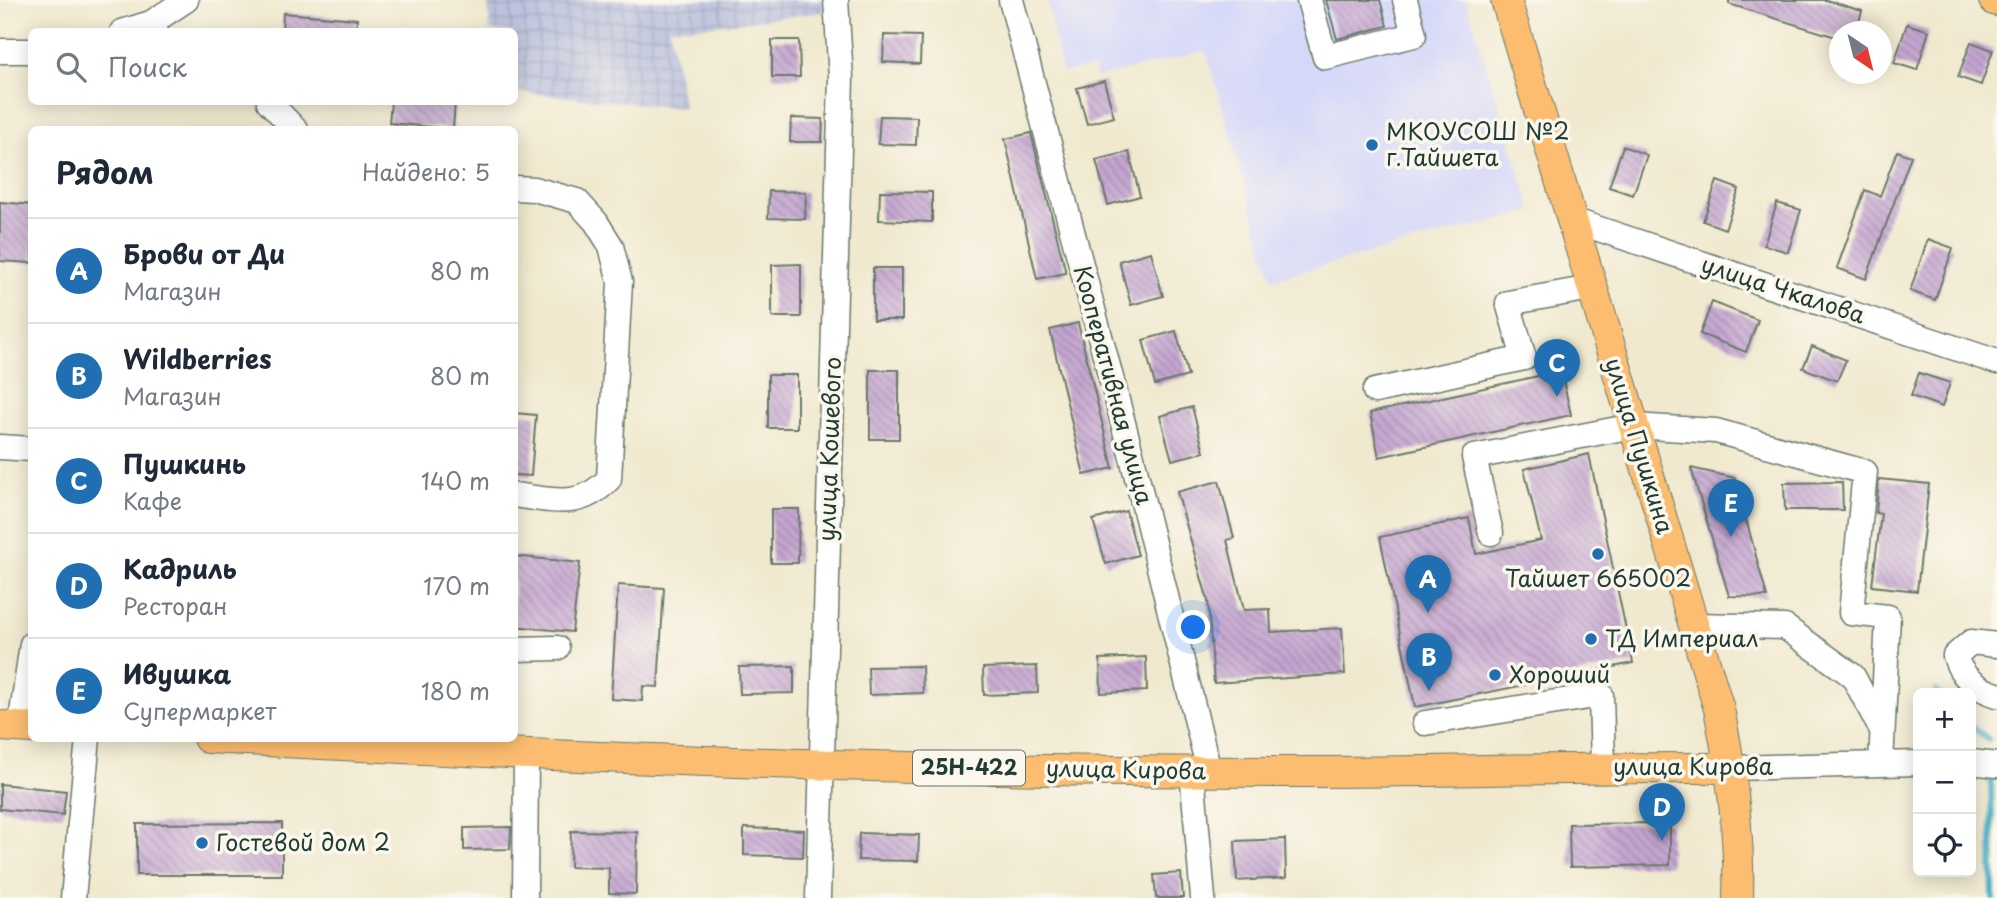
<!DOCTYPE html>
<html lang="ru">
<meta charset="utf-8">
<style>
:root{--surface:#fff;--page:#f6f6f7;--text:#1f2937;--muted:#747a83;--line:#e0e1e3;--accent:#1f6fb2}
body{margin:0;font-family:"Playpen Sans",sans-serif;background:var(--page);color:var(--text)}
.controls{position:absolute;right:21px;bottom:21px;display:grid;overflow:hidden;border-radius:10px;box-shadow:0 4px 18px #0003}
.controls button{width:63px;height:63px;display:grid;place-items:center;padding:0;border:0;border-bottom:2px solid var(--line);background:var(--surface);color:var(--text);font:35px sans-serif}
.compass{position:absolute;left:1829px;top:21px;width:63px;height:63px;border-radius:50%;background:var(--surface);box-shadow:0 4px 18px #0003;rotate:145deg}
.you{position:absolute;left:1194px;top:628px;width:24px;height:24px;margin:-18px;border:5px solid #fff;border-radius:50%;background:#1a73e8;box-shadow:0 0 0 10px #1a73e833}
.badge{display:grid;place-items:center;width:46px;height:46px;border-radius:50%;background:var(--accent);color:#fff;font-size:23px;font-weight:700}
.pin{position:absolute;translate:-50% -58px;filter:drop-shadow(0 2px 4px #0008)}
.pin::after{content:'';position:absolute;top:37px;width:24px;height:21px;background:inherit;clip-path:polygon(0 0,100% 0,50% 100%)}
.list{margin:0;padding:0;list-style:none}
h2{display:flex;justify-content:space-between;align-items:center;height:91px;margin:0;padding:0 28px;font-size:30px}
h2 small{font-size:23px;font-weight:400;color:var(--muted)}
.list li{display:grid;grid-template-columns:46px 1fr auto;gap:21px;align-items:center;box-sizing:border-box;height:105px;padding:0 28px;border-top:2px solid var(--line)}
.list b{display:block;font-size:26px;white-space:nowrap}
.list p{margin:0;font-size:23px;white-space:nowrap;color:var(--muted)}
.list em{font-size:23px;font-style:normal;color:var(--muted)}
.icon{flex:none;width:38px;height:38px;fill:none;stroke:currentColor;stroke-width:2;stroke-linecap:round;stroke-linejoin:round}
.map{position:relative;flex:none;width:1997px;height:898px;overflow:hidden}
.search{position:absolute;background:var(--surface);box-shadow:0 4px 18px #0003;left:28px;top:28px;width:490px;height:77px;display:flex;align-items:center;gap:18px;box-sizing:border-box;padding:0 24px;border-radius:10px;color:var(--muted);font-size:26px}
.panel{position:absolute;background:var(--surface);box-shadow:0 4px 18px #0003;left:28px;top:126px;width:490px;height:616px;border-radius:10px}
.map>svg:first-child{display:block}
.built{fill:#d5d8f9}
.industrial{fill:url(#industrial-grid)}
.lines{fill:none;stroke-linecap:round;stroke-linejoin:round}
.stream{stroke:#4ab1c9;stroke-width:6}
.building{fill:url(#building-back-hatch)}
.minor-casing{stroke:#68796a;stroke-width:27}
.major-casing{stroke:#68796a;stroke-width:32}
.minor{stroke:#fff;stroke-width:24}
.major{stroke:#fcbd6f;stroke-width:30}
.poi-dot{fill:#1f6fb2;stroke:#fbf7ec;stroke-width:2.5}
.labels{text-anchor:middle;stroke-width:7;stroke-linejoin:round;paint-order:stroke}
.shield{fill:#fbf7ec;stroke:#61756b;stroke-width:2}
.shield-label{font-size:21px;font-weight:bold;fill:#1f3d34}
.poi-label{font-size:23px;fill:#1f3d34;stroke:#fbf7ec;text-anchor:start}
.street-label{font-size:23px;fill:#1f3d34;stroke:#fbf7ec}
</style>
<div class="map">
<svg width="1997" height="898" viewBox="0 0 1997 898">
<defs>
<pattern id="industrial-grid" width="8" height="8" patternUnits="userSpaceOnUse" patternTransform="scale(1.75)"><rect width="8" height="8" fill="#bdc3de"/><path d="M0 4h8M4 0v8" fill="none" stroke="#a2a8bf"/></pattern>
<pattern id="building-back-hatch" width="6" height="6" patternUnits="userSpaceOnUse" patternTransform="scale(1.75)"><rect width="6" height="6" fill="#c5a6d1"/><path d="M-1 5l2 2M0 0l6 6M5-1l2 2" fill="none" stroke="#9f88aa"/></pattern>
</defs>
<rect width="100%" height="100%" fill="#fbf7ec"/>
<filter id="ink" filterUnits="userSpaceOnUse"><feTurbulence type="fractalNoise" baseFrequency=".0143" numOctaves="2"/><feDisplacementMap in="SourceGraphic" scale="14" xChannelSelector="R" yChannelSelector="G"/><feConvolveMatrix kernelMatrix="1 2 1 2 8 2 1 2 1" color-interpolation-filters="sRGB"/></filter>
<filter id="wash" filterUnits="userSpaceOnUse"><feTurbulence type="fractalNoise" baseFrequency=".00686" numOctaves="4" result="noise"/><feDisplacementMap in="SourceGraphic" scale="28" xChannelSelector="R" yChannelSelector="G"/><feGaussianBlur stdDeviation="1.57" result="paint"/><feColorMatrix in="noise" values="0 0 0 0 0 0 0 0 0 0 0 0 0 0 0 0 0 1.4 0 .05"/><feComposite in="paint" operator="in"/></filter>
<g filter="url(#wash)">
<rect width="100%" height="100%" fill="#f0e9cf"/>
<path class="built" d="M1047 0H1466L1532 211 1272 279 1206 51 1096 78 1093 67 1062 73Z"/>
<path class="industrial" d="M571 0H823L824 12 700 27H669L684 108 515 92 514 32 490 31 488 4Z"/>
<g class="lines">
<path class="stream" d="M1936 691 1938 693
M1971 726 1988 739
M1991 781 1993 898"/>
</g>
<g id="blocks">
<path class="building" d="M1326 0H1380L1387 26 1337 39Z
M1729 0H1826L1862 11 1856 32H1839V38L1729 4Z
M283 13 357 19 356 32H282Z
M1907 24 1929 31 1917 70 1894 63Z
M884 35 921 36 920 64 883 62Z
M772 40H799L800 77H772Z
M1971 42 1993 50 1981 85 1958 77Z
M1104 81 1114 117 1087 124 1077 88Z
M391 102H455L453 129 389 123Z
M880 116 917 117 916 145 878 144Z
M791 118 823 119 822 142H790Z
M1031 133 1066 273 1037 279 1005 139Z
M1623 146 1647 155 1633 195 1609 187Z
M1897 151 1911 156 1866 279 1837 268 1865 190 1880 196Z
M1129 152 1140 196 1108 205 1096 160Z
M1717 181 1739 189 1725 229 1703 221Z
M769 191 806 192 805 219 768 218Z
M880 191 932 192V222L879 220Z
M0 202 32 205V263L0 261Z
M1777 203 1801 210 1788 252 1764 245Z
M1928 239 1953 248 1935 300 1910 291Z
M1151 252 1163 296 1131 305 1119 261Z
M801 264V317H772V265Z
M873 268H902V320H873Z
M1712 302 1758 320 1746 352 1700 334Z
M1078 323 1113 468 1084 475 1050 330Z
M1176 331 1188 376 1155 385 1143 340Z
M1812 346 1846 360 1837 381 1803 368Z
M870 370H899V439H870Z
M1561 371 1571 415 1379 457 1370 413Z
M1919 373 1950 383 1942 407 1911 396Z
M768 375H797V428H768Z
M1192 407 1204 452 1172 460 1160 416Z
M514 413 536 415 531 476 514 475Z
M1589 454 1633 663 1415 707 1380 537 1469 518 1476 554 1541 540 1524 469Z
M1691 468 1735 478 1767 597 1729 596Z
M1879 479 1929 484 1917 591 1872 586 1881 514 1876 513Z
M1219 481 1234 538 1227 540 1244 610 1270 609 1271 632 1342 628 1345 674 1214 683 1208 601 1177 492Z
M1842 482 1843 510H1785L1784 483Z
M771 509H799L798 563H771Z
M1126 511 1138 555 1106 564 1093 520Z
M514 556 580 563 572 632 514 626Z
M618 585 664 588 658 687 643 686 642 701 611 699Z
M1146 657 1147 691 1101 693 1100 659Z
M794 666V693L740 694 739 667Z
M922 666 923 693 869 695 868 667Z
M1037 666 1038 693 984 695 983 668Z
M0 784 66 791 63 815 0 809Z
M282 823V875H137V824Z
M1670 823V865L1570 867 1569 824Z
M511 827 510 849 464 850V828Z
M744 828 804 830 803 857 744 855Z
M571 831 637 832 636 894 609 893V868L570 867Z
M859 833 919 835 918 861 858 860Z
M1285 839 1286 878 1237 881 1235 841Z
M1181 873 1183 898H1156L1154 875Z"/>
</g>
</g>
<g filter="url(#ink)">
<use href="#blocks" fill-opacity="0" stroke="#68796a" stroke-width="2"/>
<g class="lines">
<defs>
<path id="minor" d="M1011 0 1131 453 1209 771
M1309 0 1325 57 1414 35 1405 0
M122 32 151 23
M156 32 151 23 186 0
M0 51H32
M269 102 296 130
M514 188 534 189 577 201 596 222 611 246 620 282 609 479C580 510 553 500 514 495
M1569 219 1997 362
M1375 391 1524 358 1508 303 1591 288
M0 447 32 449
M1491 533 1474 457 1633 426 1716 431 1865 472 1851 613 1888 617 1881 764
M1694 625 1785 627 1853 676 1882 731
M1997 645 1971 642 1955 656C1961 677 1977 689 1997 695
M514 649 557 648
M1425 723 1601 695 1603 767
M20 727 32 644
M1971 762 1997 765
M1731 768 1918 763
M1192 771 1203 898
M73 898 88 738
M525 898 526 756
M818 898 841 78 836 0"/>
<path id="major" d="M1506 0 1719 709C1732 772 1740 834 1738 898
M1994 0 1997 1
M0 726 32 728
M208 738C567 758 927 772 1287 772 1435 772 1583 767 1731 768"/>
</defs>
<use href="#minor" class="minor-casing"/>
<use href="#major" class="major-casing"/>
<use href="#minor" class="minor"/>
<use href="#major" class="major"/>
</g>
</g>
<g class="poi-dot">
<circle cx="1372" cy="145" r="7"/>
<circle cx="1598" cy="554" r="7"/>
<circle cx="1591" cy="639" r="7"/>
<circle cx="1495" cy="675" r="7"/>
<circle cx="202" cy="843" r="7"/>
</g>
<g class="labels">
<rect class="shield" x="913" y="750.5" width="112" height="35" rx="5"/>
<g class="shield-label">
<text x="969" y="775">25Н-422</text>
</g>
<g class="poi-label">
<text x="1386" y="140">МКОУСОШ №2<tspan x="1386" dy="26">г.Тайшета</tspan></text>
<text x="1598" y="587" text-anchor="middle">Тайшет 665002</text>
<text x="1605" y="647">ТД Империал</text>
<text x="1509" y="683">Хороший</text>
<text x="216" y="851">Гостевой дом 2</text>
</g>
<g class="street-label">
<text transform="translate(1783 290) rotate(18)" y="8">улица Чкалова</text>
<text transform="translate(1113 385) rotate(75)" y="8">Кооперативная улица</text>
<text transform="translate(1639 446) rotate(73)" y="8">улица Пушкина</text>
<text transform="translate(830 449) rotate(-88)" y="8">улица Кошевого</text>
<text x="1693" y="775">улица Кирова</text>
<text transform="translate(1126 770) rotate(1)" y="8">улица Кирова</text>
</g>
</g>
</svg>
<div class="controls">
<button>+</button>
<button>−</button>
<button><svg class="icon" aria-label="locate" viewBox="0 0 24 24"><circle cx="12" cy="12" r="6"/><path d="M12 2v4M12 18v4M2 12h4M18 12h4"/></svg></button>
</div>
<svg class="compass" viewBox="-18 -18 36 36"><path d="M0-13l5 13h-10z" fill="#e53935"/><path d="M0 13l5-13h-10z" fill="#747a83"/></svg>
<div class="you"></div>
<div class="pin badge" style="left:1428px;top:613px">A</div>
<div class="pin badge" style="left:1429px;top:691px">B</div>
<div class="pin badge" style="left:1557px;top:397px">C</div>
<div class="pin badge" style="left:1662px;top:841px">D</div>
<div class="pin badge" style="left:1731px;top:537px">E</div>
<div class="search"><svg class="icon" aria-label="search" viewBox="0 0 24 24"><circle cx="10" cy="10" r="6"/><path d="M15 15l6 6"/></svg>Поиск</div>
<section class="panel">
<h2>Рядом<small>Найдено: 5</small></h2>
<ul class="list">
<li><span class="badge">A</span><div><b>Брови от Ди</b><p>Магазин</p></div><em>80 m</em></li>
<li><span class="badge">B</span><div><b>Wildberries</b><p>Магазин</p></div><em>80 m</em></li>
<li><span class="badge">C</span><div><b>Пушкинь</b><p>Кафе</p></div><em>140 m</em></li>
<li><span class="badge">D</span><div><b>Кадриль</b><p>Ресторан</p></div><em>170 m</em></li>
<li><span class="badge">E</span><div><b>Ивушка</b><p>Супермаркет</p></div><em>180 m</em></li>
</ul>
</section>
</div>
